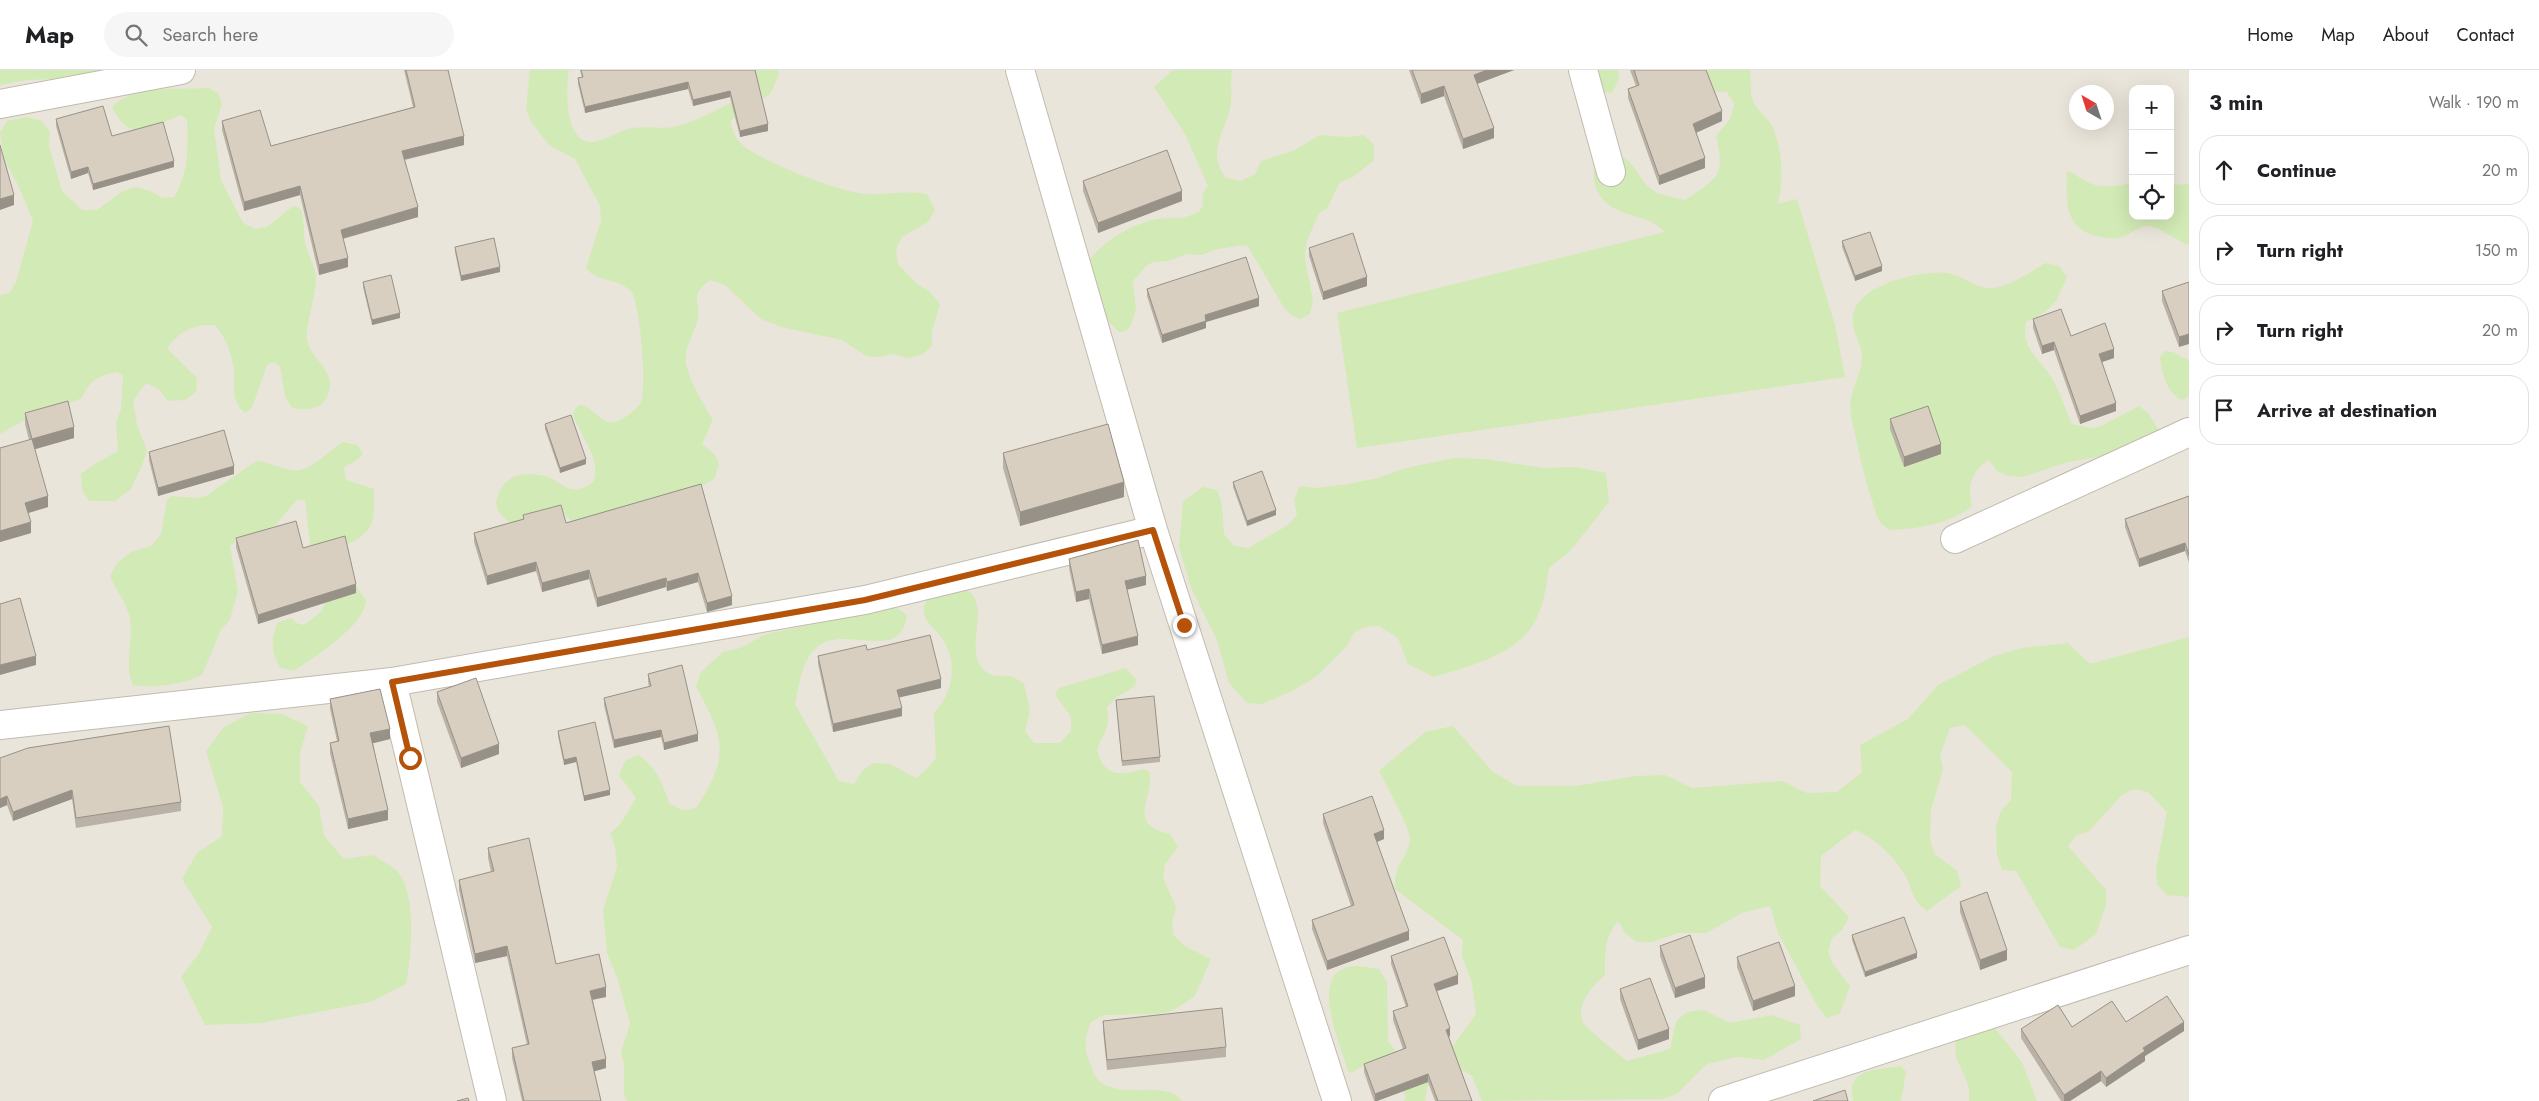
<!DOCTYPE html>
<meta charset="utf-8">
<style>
:root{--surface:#fff;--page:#f6f6f6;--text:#202124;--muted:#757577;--line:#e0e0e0}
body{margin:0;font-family:Jost,sans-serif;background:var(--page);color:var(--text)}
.controls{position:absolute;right:15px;top:15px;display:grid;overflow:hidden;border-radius:10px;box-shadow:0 5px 20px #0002}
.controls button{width:45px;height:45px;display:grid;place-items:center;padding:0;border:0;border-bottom:1px solid var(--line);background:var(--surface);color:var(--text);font:25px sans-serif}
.compass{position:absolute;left:2069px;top:15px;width:45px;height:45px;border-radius:50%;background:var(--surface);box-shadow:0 5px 20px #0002;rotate:321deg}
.stop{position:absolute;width:15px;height:15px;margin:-11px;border:4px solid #b45309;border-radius:50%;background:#fff}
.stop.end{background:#b45309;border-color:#fff;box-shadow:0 1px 5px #0008}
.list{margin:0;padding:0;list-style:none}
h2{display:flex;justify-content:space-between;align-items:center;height:65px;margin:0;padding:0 20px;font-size:21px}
h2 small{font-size:16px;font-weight:400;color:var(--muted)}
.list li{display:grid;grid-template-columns:32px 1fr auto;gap:15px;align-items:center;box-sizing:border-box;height:70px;margin:0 10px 10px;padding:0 10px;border:1px solid var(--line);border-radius:20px}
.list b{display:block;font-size:19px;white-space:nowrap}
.list em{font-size:16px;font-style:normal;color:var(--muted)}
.icon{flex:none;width:28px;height:28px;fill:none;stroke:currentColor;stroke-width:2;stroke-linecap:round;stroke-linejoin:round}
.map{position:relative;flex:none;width:2189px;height:1031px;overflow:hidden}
header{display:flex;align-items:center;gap:30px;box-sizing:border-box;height:70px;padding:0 25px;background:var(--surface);border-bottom:1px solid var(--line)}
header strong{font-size:24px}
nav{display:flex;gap:28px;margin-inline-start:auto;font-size:18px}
.search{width:350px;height:45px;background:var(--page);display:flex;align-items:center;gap:12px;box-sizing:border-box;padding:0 18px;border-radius:28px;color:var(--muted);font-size:19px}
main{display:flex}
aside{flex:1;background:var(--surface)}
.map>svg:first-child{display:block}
.residential{fill:#eae5da;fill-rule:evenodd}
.green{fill:#d2eab5}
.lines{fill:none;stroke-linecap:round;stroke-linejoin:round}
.minor-casing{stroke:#c2bbae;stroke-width:30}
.minor{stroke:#fff;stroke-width:28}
.wall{fill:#bab2a6}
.shaded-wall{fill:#979187}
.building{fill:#d8cfc1;stroke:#979187}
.route{stroke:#b45309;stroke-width:6}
</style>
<header>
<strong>Map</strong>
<div class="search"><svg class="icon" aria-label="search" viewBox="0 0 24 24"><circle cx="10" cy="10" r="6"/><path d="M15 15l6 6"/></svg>Search here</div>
<nav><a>Home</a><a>Map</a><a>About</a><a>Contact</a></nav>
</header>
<main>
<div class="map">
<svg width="2189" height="1031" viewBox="0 0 2189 1031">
<rect width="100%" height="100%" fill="#f6f3ec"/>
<path class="residential" d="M0 0H2189V1031H0ZM2133 19H2170V146H2133ZM2076 22H2106V52H2076Z"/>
<path class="green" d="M0 0H106L77 8 28 10 0 15Z
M530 0H569C566 17 564 74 592 72 605 71 619 61 632 58 646 56 660 59 674 57 691 54 727 35 743 26L746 0H778L779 5 770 24 731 50C731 57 734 65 739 71 752 89 842 123 865 124 886 125 906 120 927 124L935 140 928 152 902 167 896 179 898 194 917 214 930 222 940 234 932 261V276L922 285 908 288 893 284 879 287 866 286 842 270 781 257 761 249 725 215 710 210C690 226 699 226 698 246 697 259 688 270 686 283 682 300 704 335 713 350L702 374 715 385 719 393 715 408 698 419 577 453 569 449 563 442 513 454C506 451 501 445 497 438 495 432 497 428 499 423 506 404 526 402 545 406 555 408 562 418 572 419 580 420 587 417 593 412 603 391 579 364 573 344 582 318 599 357 614 352 624 349 636 341 641 332 647 318 640 235 632 223 622 208 597 213 586 198L601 151 600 136 575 89 549 75 531 52 526 39Z
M1173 0H1232C1230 12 1233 28 1230 39 1223 64 1207 84 1226 108L1241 111 1255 104 1261 91 1295 80 1320 65 1349 67 1364 65 1374 75V90L1353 107 1340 112 1327 139 1319 143 1306 173 1305 189 1313 231 1310 244 1300 249 1291 245 1284 238 1247 175 1217 179 1202 185 1187 184 1168 191 1153 192 1146 196 1133 211 1136 240 1131 255 1126 261 1119 262 1105 248 1087 194C1100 172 1132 154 1157 149 1170 147 1182 150 1194 144 1203 140 1204 134 1202 125L1208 116 1185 64 1154 17Z
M1573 0H1618L1619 9 1612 23 1596 22Z
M1688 0H1750C1751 9 1750 23 1753 31 1756 39 1766 46 1770 53 1782 70 1785 115 1777 134L1797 129 1835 255 1845 307 1357 378 1337 243 1665 162C1647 141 1610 150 1597 120 1591 106 1593 97 1601 84 1640 81 1631 110 1658 123 1666 126 1676 128 1685 130 1717 108 1726 107 1716 66L1730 49 1734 34 1727 22 1690 21Z
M209 18 218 23 222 34 214 59 221 110 243 153 255 159 267 157 293 136 301 139C305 150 303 161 305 173 307 184 315 195 316 206 317 221 305 258 307 270 311 289 335 300 329 321 325 339 308 341 292 338L285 326 280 297 274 292 267 295 252 338 245 343C229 331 236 312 233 295 231 280 224 266 215 255 193 254 180 261 167 278L197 308 196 322 185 330 168 331 159 319 146 313 133 331 137 355 147 380 143 393 131 419 115 431H89L82 420 81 404 93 395 118 381 116 353 121 339 123 306 117 302C99 305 89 311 82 328L21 352 0 364V225L9 223 16 212 33 151 18 115 4 89 0 62 7 51 27 47 42 51 50 62 49 76 62 121 82 140H97L123 121 135 117 150 121 163 128 174 127C189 103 188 77 187 50L181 45C152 56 131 77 112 37 134 14 178 20 209 18Z
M2067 101C2076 104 2085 112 2092 114 2105 118 2121 116 2133 112V146H2170V115L2189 114V175C2174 170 2163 158 2148 156 2138 156 2129 166 2119 168 2112 169 2103 167 2097 166 2063 159 2066 127 2067 101Z
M2045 193 2059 196 2067 207 2056 231 2045 242 2026 252C2021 279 2038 287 2051 307 2060 321 2065 339 2072 354L2091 358 2099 357 2139 336 2148 343 2160 362 2108 385 2064 393 2023 407 2009 406 1997 401 1989 390C1971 401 1967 416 1972 436 1949 454 1918 459 1889 460 1886 457 1880 453 1878 449 1875 443 1874 435 1871 428 1863 403 1858 377 1852 351 1845 321 1862 310 1862 285 1862 273 1848 258 1854 241 1863 214 1921 200 1947 203 1961 205 1973 216 1986 218 2005 220 2029 203 2045 193Z
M2165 281 2173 282 2189 290V326L2182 330C2167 323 2161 302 2160 287Z
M343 372 357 375 363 384 356 391 344 397 346 410 374 419C373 450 378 459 348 474 344 493 354 515 366 530 366 555 313 588 294 601L281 598C271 584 270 568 278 552L292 548 296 553 304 555 321 542 327 528 310 474 305 430H298C285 440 280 456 264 463 249 469 246 464 230 476L238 521 230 549 221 560 202 605C185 614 152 619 133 615 123 593 135 570 129 545 126 532 115 519 110 506L117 493 131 482 151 476 161 464 167 430 171 426 197 428 206 426 256 391C269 392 279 398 291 400 310 404 327 381 343 372Z
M1455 388 1484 389 1544 398 1575 397 1606 403 1609 432 1571 480 1549 498C1546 517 1544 536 1534 553 1515 586 1468 596 1434 607L1408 594 1398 568 1379 556 1365 557 1354 563 1346 577 1316 607 1292 621 1262 634 1247 633 1229 613 1217 570 1192 520 1183 491 1179 477 1183 431 1203 417 1217 420 1222 434 1224 464 1234 476 1248 478 1288 455 1297 445 1294 430 1300 416 1316 418 1348 414 1378 408 1406 398Z
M957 516C961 518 967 520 971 523 989 542 963 582 985 601 994 608 1000 605 1010 606 1015 607 1020 611 1024 614L1030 640 1025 661 1034 673H1060L1071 661V647L1055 624 1059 618 1126 598 1136 609 1135 616 1117 627 1107 637C1110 660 1105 660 1097 679 1104 709 1120 705 1145 699L1150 703C1153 731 1126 754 1170 764L1178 777 1165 794 1163 808 1176 837 1172 852 1174 866 1185 876 1211 889 1195 926 1172 941 1159 944 1104 945 1091 952C1085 966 1083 978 1090 993 1092 998 1094 1006 1098 1010 1120 1031 1166 1009 1182 1031H627L624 1024V995L621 982 630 954 618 910 607 883 603 840 617 797 615 776 610 764 621 753 636 728 619 705 625 691 639 685C657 699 662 712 669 733L682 740 696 738C731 685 724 669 696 616L701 602 723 582 740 578 766 564 839 549 867 538 894 536 907 545C900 597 841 550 814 580 801 594 799 616 795 634L839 711 854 714 862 701 873 693 890 694 916 708 927 699 936 688 934 643C955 621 959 587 938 563 931 555 922 549 924 537 925 532 929 527 931 523Z
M2189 567V827L2167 825 2157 814 2156 799 2167 742 2148 722 2134 719 2122 725 2089 761 2076 766 2068 776 2106 820V835L2096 864 2074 880 2060 877 2016 801 2002 800 1997 785 1996 756 2001 741 2011 730 2012 702 1965 655 1950 658 1940 685 1943 699 1931 740 1930 770 1935 784 1957 801 1961 816 1927 841C1910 829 1914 821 1905 805 1895 788 1873 766 1855 760L1821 786 1820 816 1849 847 1842 860 1832 868 1828 881 1833 894 1850 916 1840 943 1827 948 1818 937 1778 863 1770 836 1742 843 1706 863H1678L1652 872H1637L1626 864 1618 851C1604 867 1605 884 1605 905 1593 915 1575 935 1583 952 1586 959 1619 984 1627 991L1670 979 1676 951 1687 942 1703 940 1730 953 1772 945 1800 955 1801 969 1764 990 1737 987 1707 994 1677 1024 1664 1029 1482 1031 1472 1006 1465 1001 1443 1003 1427 1017 1425 1031H1404L1406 1028 1395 1003 1371 992 1351 1003 1348 1001C1341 975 1309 907 1348 897 1357 894 1370 898 1379 899L1387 912 1388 971 1402 988 1449 982 1476 944 1472 913 1462 886 1463 870 1395 819C1393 793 1409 789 1410 768 1410 759 1385 712 1379 701L1425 662 1453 656 1492 701 1517 716H1575L1636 706 1665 705 1692 718 1782 711 1807 723 1837 722 1862 702 1860 675 1908 649 1938 615 1994 586 2022 578 2068 573 2090 594Z
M251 643 282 644 308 656 300 683V712L319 736 324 766 344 789 373 785C380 790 389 794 396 800 418 822 411 886 406 914L370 932 261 953 205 955 181 907 199 883 212 857 182 809 197 783 222 766 223 737 206 681 224 657Z
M1993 956 2022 992 2037 1031H1969C1969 1026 1970 1020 1968 1015 1962 995 1951 990 1957 966Z
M1901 996 1906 1002 1901 1031H1853C1845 998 1876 1000 1901 996Z"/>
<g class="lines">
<defs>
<path id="minor" d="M1020 0 1153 460 1337 1031
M1583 0 1611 102
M0 34 181 0
M1955 469 2189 362
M392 612 492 1031
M0 655 392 612 865 530 1153 460
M1723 1031 2189 880"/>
</defs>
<use href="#minor" class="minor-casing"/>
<use href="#minor" class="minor"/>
</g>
<path class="wall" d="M404 0H448L464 75 405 90 418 147 343 169 348 197 319 205 300 125 244 141 222 60V51L271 76 413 37Z
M580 0H755L768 61 740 67 730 27 693 36 688 19 585 43 578 14V8L582 7Z
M1409 0H1514L1477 14 1494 68 1463 79 1444 26 1421 34Z
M1630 0H1706L1722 51 1696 63 1705 98 1659 115 1628 28V19L1636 16Z
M56 49 112 66 174 97 93 120 88 103 71 109 56 56Z
M1083 111 1182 131 1098 163 1083 121Z
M1842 171 1882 201 1855 211 1842 177Z
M455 177 500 202 461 211 455 182Z
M1309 178 1367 216 1323 230 1309 186Z
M363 212 400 248 372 255 363 217Z
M2189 212 2179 277 2162 231V221Z
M1147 219 1259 236 1206 252V258L1162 273 1147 226Z
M2033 249 2071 266 2114 288 2102 292 2116 341 2080 354 2054 280 2042 284 2033 258Z
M25 343 74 368 35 379 48 437 28 443 31 463 0 472V378L29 370 25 354Z
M1890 349 1941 384 1904 397 1890 359Z
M545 354 586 394 560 403 545 359Z
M149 382 234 404 158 426 149 390Z
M1003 383 1124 427 1020 456 1003 398Z
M1233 412 1276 445 1247 456 1233 417Z
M701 414 732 535 707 542 698 512 667 521 666 517 597 537 589 509 542 522 536 501 487 515 474 472V463L523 449V445L566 453Z
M2189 426V493L2185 481 2139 497 2125 457V449Z
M236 468 303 478 356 523 258 554 236 477Z
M1069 489 1146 515 1127 520 1138 575 1102 584 1089 529 1076 532 1069 498Z
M867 580 941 618 899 627 902 646 833 662 818 594V586Z
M648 604 698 671 664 680 661 667 614 678 604 635V628L649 617 648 611Z
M437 622 499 684 461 698 437 632Z
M330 629 390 669 373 673 388 750 348 759 330 683V673L337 671 330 639Z
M1116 630 1160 687V692L1122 696Z
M558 661 610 725 584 731 576 692 564 695 558 666Z
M0 688 181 732V741L76 758 72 729 13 751 7 735 0 738Z
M1323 744 1384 769 1377 772 1409 870 1327 900 1312 859V850L1351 836 1323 753Z
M488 778 556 894 606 927 593 930 606 998 594 1001 601 1031H522L512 988V978L527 975 507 886 475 893 459 820V810L491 802 488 788Z
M1960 832 2007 890 1980 900 1960 842Z
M1852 865 1917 888 1865 907 1852 870Z
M1660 876 1705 918 1675 928 1660 886Z
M1391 886 1458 914 1437 921 1450 966 1449 967 1472 1031H1435L1428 1012 1377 1031H1374L1364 1002V994L1403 979 1393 950V941L1406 937 1391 894Z
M1737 887 1795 926 1753 941 1737 897Z
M1620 919 1669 969 1638 980 1620 929Z
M1103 951 1226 977V987L1107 1000 1103 961Z
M2126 952 2184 961 2145 986V991L2106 1017 2101 1011 2070 1031H2061L2021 968V959L2072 957Z"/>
<path class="shaded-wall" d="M1487 0H1514L1474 15V5Z
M688 12V19L585 43V37Z
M1444 16V26L1421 34V24Z
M730 21V27L693 36V30Z
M1722 41V51L1693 64V54Z
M768 54V61L740 67V61Z
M1494 58V68L1463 79V69Z
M464 66V75L402 90V81Z
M1705 88V98L1659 115V106Z
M174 91V97L93 120V114Z
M88 97V103L71 109V102Z
M300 116V125L244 141V132Z
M1182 121V131L1098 163V153Z
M14 125V135L0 140V129Z
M418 137V147L341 169V160Z
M348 188V197L319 205V195Z
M1882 196V201L1855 211V206Z
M500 197V202L461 211V206Z
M1367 207V216L1323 230V222Z
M1259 228V236L1206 252V258L1162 273V265L1205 245Z
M400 243V248L372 255V250Z
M2189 264V274L2179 277V267Z
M2054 272V280L2042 284V276Z
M2114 279V288L2099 293V284Z
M2116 333V341L2080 354V346Z
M74 357V368L32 380V369Z
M1941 374V384L1904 397V387Z
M586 389V394L560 403V398Z
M234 396V404L158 426V418Z
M1124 412V427L1020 456V442Z
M48 426V437L25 444V433Z
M1276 440V445L1247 456V451Z
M31 452V463L0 472V461Z
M2185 473V481L2139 497V489Z
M536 492V501L487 515V506Z
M589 500V509L542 522V513Z
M698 503V512L667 521V512Z
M1146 506V515L1125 520V511Z
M666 508V517L597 537V528Z
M356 514V523L258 554V545Z
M1089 519V529L1076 532V522Z
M732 526V535L707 542V533Z
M1138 566V575L1102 584V575Z
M36 586V595L0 605V595Z
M941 609V618L897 628V620Z
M902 638V646L833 662V654Z
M390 659V669L370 674V663Z
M661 660V667L614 678V670Z
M698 664V671L664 680V673Z
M499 674V684L461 698V688Z
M576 687V692L564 695V690Z
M72 720V729L13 751V742Z
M610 720V725L584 731V726Z
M7 726V735L0 738V729Z
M388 740V750L348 759V749Z
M1384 760V769L1374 773V764Z
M1409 861V870L1327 900V891Z
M507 876V886L475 893V884Z
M2007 880V890L1980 900V890Z
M1917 883V888L1865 907V902Z
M1458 905V914L1434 922V914Z
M1705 907V918L1675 928V918Z
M1795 916V926L1753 941V931Z
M606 917V927L590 930V921Z
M2184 952V961L2145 986V991L2106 1017V1008L2143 978Z
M1450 958V966L1446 968V960Z
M1669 959V969L1638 980V970Z
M606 989V998L592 1002V992Z
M2101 1001V1011L2070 1031H2064V1025Z
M1428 1004V1012L1377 1031H1375V1024Z"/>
<path class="building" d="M406 0H448L464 66 402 81 418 137 341 160 348 188 319 195 300 116 244 132 222 51 260 40 271 76 415 37Z
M581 0H755L768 54 740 61 730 21 693 30 688 12 585 37 578 8 583 7Z
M1412 0H1487L1474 5 1494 58 1463 69 1444 16 1421 24Z
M1634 0H1706L1722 41 1693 54 1705 88 1659 106 1628 19 1639 15Z
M103 36 112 66 163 52 174 91 93 114 88 97 71 102 56 49Z
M0 75 14 125 0 129Z
M1167 80 1182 121 1098 153 1083 111Z
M1870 162 1882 196 1855 206 1842 171Z
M1353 163 1367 207 1323 222 1309 178Z
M494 168 500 197 461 206 455 177Z
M1246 187 1259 228 1205 245 1206 251 1162 265 1147 219Z
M391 205 400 243 372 250 363 212Z
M2189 212V264L2179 267 2162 221Z
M2061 239 2071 266 2105 253 2114 279 2099 284 2116 333 2080 346 2054 272 2042 276 2033 249Z
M68 331 74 357 32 369 48 426 25 433 31 452 0 461V378L32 369 25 343Z
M1928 336 1941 374 1904 387 1890 349Z
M571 345 586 389 560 398 545 354Z
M1108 354 1124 412 1020 442 1003 383Z
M224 360 234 396 158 418 149 382Z
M1262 401 1276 440 1247 451 1233 412Z
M701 414 732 526 707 533 698 503 667 512 666 508 597 528 589 500 542 513 536 492 487 506 474 463 524 449 523 445 561 435 566 453Z
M2189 426V485L2185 473 2139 489 2125 449Z
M296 451 303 478 345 466 356 514 258 545 236 468Z
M1138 470 1146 506 1125 511 1138 566 1102 575 1089 519 1076 522 1069 489Z
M20 528 36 586 0 595V534Z
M930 565 941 609 897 620 902 638 833 654 818 586 866 575 867 580Z
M682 595 698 664 664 673 661 660 614 670 604 628 651 616 648 604Z
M476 608 499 674 461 688 437 622Z
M380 619 390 659 370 663 388 740 348 749 330 673 339 671 330 629Z
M1154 626 1160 687 1122 691 1116 630Z
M595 652 610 720 584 726 576 687 564 690 558 661Z
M169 656 181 732 76 748 72 720 13 742 7 726 0 729V688L28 678Z
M1372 726 1384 760 1374 764 1409 861 1327 891 1312 850 1354 835 1323 744Z
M529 768 556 894 599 884 606 917 590 921 606 989 592 992 601 1031H524L512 978 529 974 507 876 475 884 459 810 494 801 488 778Z
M1987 822 2007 880 1980 890 1960 832Z
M1904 847 1917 883 1865 902 1852 865Z
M1690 865 1705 907 1675 918 1660 876Z
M1444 867 1458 905 1434 914 1450 958 1446 960 1472 1031H1438L1428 1004 1375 1024 1364 994 1406 978 1393 941 1408 936 1391 886Z
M1779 872 1795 916 1753 931 1737 887Z
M1650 908 1669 959 1638 970 1620 919Z
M2167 926 2184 952 2143 978 2145 981 2106 1008 2101 1001 2064 1025 2021 959 2058 935 2072 957 2112 931 2126 952Z
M1222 938 1226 977 1107 990 1103 951Z
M1845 1020 1848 1031H1813Z
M468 1028 469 1031H457Z"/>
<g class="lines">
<path class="route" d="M410 688 392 612 865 530 1153 460 1184 555"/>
</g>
</svg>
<div class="controls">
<button>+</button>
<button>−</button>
<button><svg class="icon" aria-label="locate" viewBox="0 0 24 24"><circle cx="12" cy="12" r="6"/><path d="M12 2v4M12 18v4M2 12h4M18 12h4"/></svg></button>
</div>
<svg class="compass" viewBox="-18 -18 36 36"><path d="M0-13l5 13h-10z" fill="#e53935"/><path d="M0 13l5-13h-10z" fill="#757577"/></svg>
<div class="stop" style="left:410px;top:688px"></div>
<div class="stop end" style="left:1184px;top:555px"></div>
</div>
<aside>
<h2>3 min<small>Walk · 190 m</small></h2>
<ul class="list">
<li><svg class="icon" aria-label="ahead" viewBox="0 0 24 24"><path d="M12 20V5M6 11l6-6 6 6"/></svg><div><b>Continue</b></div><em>20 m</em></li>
<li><svg class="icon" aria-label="right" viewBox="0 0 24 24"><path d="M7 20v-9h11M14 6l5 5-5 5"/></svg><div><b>Turn right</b></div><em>150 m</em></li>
<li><svg class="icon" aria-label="right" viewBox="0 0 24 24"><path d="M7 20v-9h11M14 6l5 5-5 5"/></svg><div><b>Turn right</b></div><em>20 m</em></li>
<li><svg class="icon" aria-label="arrive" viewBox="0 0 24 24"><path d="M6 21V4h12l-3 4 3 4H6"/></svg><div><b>Arrive at destination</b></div></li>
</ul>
</aside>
</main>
